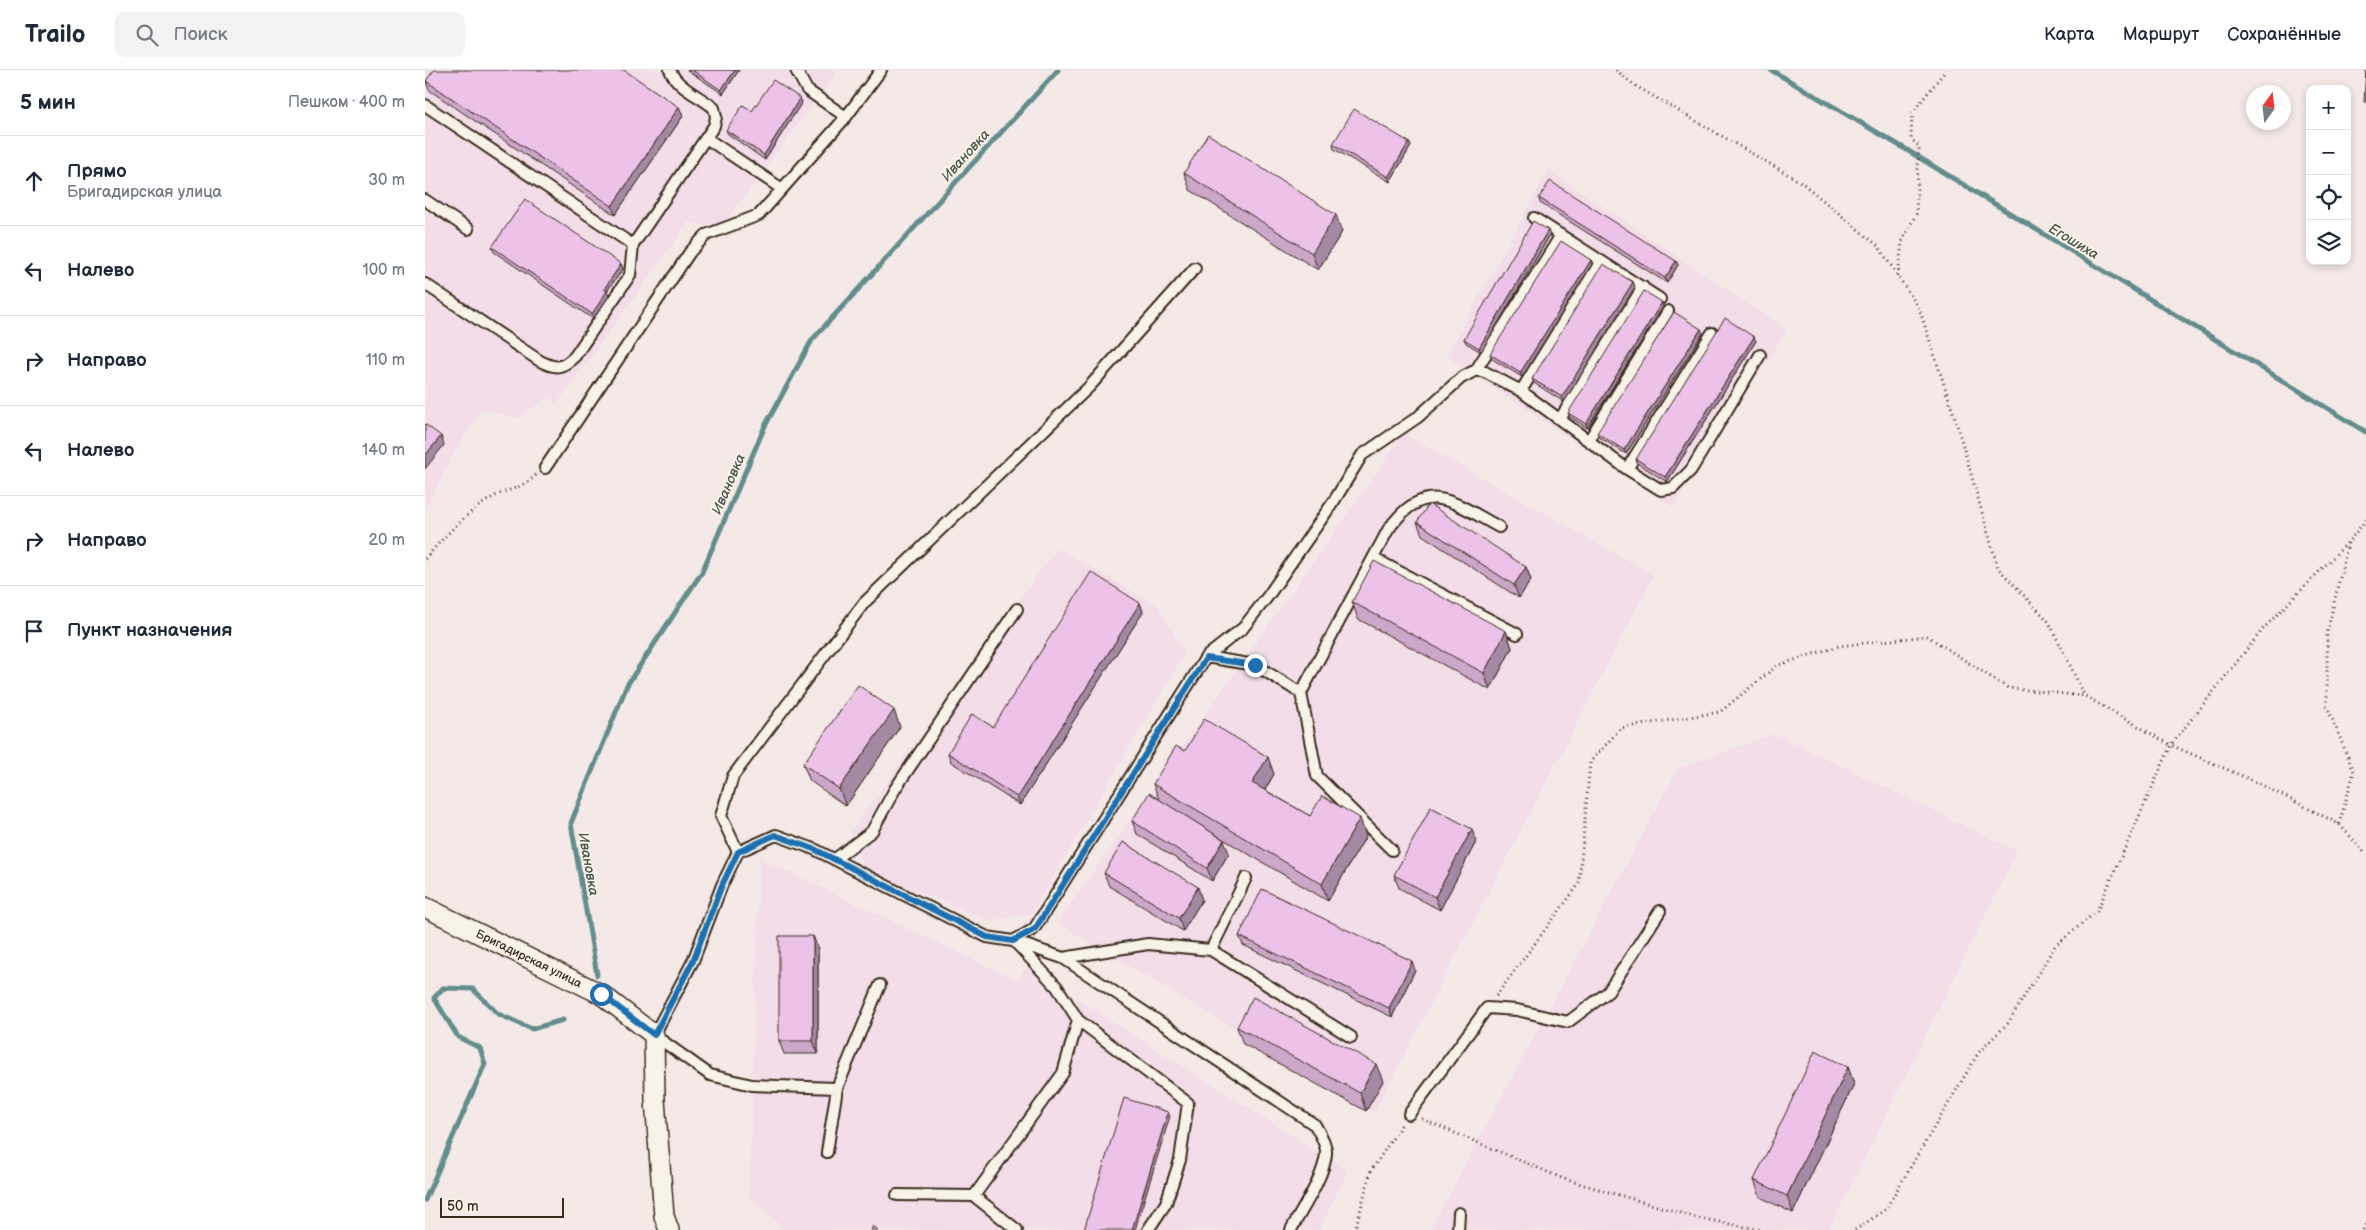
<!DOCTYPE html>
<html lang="ru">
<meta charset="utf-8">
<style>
:root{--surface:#fff;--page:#f2f2f3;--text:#1f2937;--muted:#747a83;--line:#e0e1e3}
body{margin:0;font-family:"Balsamiq Sans",sans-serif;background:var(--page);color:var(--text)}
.controls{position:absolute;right:15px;top:15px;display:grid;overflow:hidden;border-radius:10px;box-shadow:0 2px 8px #0003}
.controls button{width:45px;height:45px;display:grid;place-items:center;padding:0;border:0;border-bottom:1px solid var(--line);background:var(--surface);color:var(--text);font:25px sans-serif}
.compass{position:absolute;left:1821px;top:15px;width:45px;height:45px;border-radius:50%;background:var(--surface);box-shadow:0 2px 8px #0003;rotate:15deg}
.scale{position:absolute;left:15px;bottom:12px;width:124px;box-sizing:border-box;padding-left:5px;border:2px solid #3b2a1e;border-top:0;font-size:14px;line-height:18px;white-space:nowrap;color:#3b2a1e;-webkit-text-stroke:4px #f7f3e8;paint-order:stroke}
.stop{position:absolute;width:15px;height:15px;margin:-11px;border:4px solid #1f6fb2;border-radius:50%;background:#fff}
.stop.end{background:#1f6fb2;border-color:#fff;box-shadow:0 1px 5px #0008}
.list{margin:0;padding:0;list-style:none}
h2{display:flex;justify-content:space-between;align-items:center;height:65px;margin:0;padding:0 20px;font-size:21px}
h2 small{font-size:16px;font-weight:400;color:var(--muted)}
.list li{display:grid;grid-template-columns:32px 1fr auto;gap:15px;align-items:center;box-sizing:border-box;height:90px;padding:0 20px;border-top:1px solid var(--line)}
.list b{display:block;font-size:19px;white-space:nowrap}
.list p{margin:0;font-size:16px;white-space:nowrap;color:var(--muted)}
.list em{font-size:16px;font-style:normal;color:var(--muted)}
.icon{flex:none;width:28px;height:28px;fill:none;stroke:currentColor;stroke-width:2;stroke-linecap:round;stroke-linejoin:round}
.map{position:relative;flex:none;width:1941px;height:1160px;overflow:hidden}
header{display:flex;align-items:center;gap:30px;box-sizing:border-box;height:70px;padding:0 25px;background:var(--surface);border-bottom:1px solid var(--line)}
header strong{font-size:24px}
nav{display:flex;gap:28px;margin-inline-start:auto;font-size:18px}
.search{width:350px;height:45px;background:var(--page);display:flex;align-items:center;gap:12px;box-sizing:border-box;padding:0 18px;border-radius:10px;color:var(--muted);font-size:19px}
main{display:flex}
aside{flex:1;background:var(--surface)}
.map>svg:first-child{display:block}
.built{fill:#f2dde8}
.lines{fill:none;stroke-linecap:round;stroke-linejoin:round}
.stream{stroke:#638d8d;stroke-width:5}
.service-casing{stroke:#3b2a1e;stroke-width:14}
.minor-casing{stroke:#3b2a1e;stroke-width:22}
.path{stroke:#3b2a1e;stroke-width:3;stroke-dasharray:1 4;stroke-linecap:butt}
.service{stroke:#f7f3e8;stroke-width:10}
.minor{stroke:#f7f3e8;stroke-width:19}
.wall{fill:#cba7c8;stroke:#3b2a1e}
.shaded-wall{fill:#a588a3;stroke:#3b2a1e}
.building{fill:#ecc2e9;stroke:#3b2a1e}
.route{stroke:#1f6fb2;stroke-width:6}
.labels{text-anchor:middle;stroke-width:4;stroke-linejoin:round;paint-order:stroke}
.street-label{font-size:12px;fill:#3b2a1e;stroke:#f7f3e8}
.water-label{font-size:14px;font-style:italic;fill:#4c534c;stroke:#f7f3e8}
</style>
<header>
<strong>Trailo</strong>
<div class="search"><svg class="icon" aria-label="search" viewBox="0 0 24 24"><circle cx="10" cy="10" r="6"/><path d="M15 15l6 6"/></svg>Поиск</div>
<nav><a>Карта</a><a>Маршрут</a><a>Сохранённые</a></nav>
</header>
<main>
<aside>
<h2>5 мин<small>Пешком · 400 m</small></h2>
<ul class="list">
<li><svg class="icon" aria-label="ahead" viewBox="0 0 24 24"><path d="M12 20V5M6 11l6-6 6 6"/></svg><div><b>Прямо</b><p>Бригадирская улица</p></div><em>30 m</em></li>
<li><svg class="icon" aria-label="left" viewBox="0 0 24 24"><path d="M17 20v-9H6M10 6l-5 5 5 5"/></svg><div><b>Налево</b></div><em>100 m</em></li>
<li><svg class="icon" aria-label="right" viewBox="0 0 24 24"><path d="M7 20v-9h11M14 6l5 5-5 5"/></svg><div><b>Направо</b></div><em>110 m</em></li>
<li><svg class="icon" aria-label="left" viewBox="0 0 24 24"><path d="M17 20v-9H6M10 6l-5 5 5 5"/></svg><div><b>Налево</b></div><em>140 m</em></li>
<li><svg class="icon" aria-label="right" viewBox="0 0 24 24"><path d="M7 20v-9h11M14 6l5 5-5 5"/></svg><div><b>Направо</b></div><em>20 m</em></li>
<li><svg class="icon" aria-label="arrive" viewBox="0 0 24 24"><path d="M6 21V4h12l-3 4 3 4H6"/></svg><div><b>Пункт назначения</b></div></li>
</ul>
</aside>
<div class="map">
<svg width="1941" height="1160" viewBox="0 0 1941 1160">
<rect width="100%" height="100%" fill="#f5e9e8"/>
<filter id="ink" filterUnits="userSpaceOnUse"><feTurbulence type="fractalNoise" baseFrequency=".02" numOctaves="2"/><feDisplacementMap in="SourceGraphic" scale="10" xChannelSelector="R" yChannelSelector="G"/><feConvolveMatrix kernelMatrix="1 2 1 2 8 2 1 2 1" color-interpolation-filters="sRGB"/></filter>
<g filter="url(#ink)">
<path class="built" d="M0 0H414L295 159 264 152 132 334 124 327 93 348 57 339 30 381 0 440Z
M1124 100 1362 260 1248 437 1021 286Z
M979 364 1229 505 949 1043 632 853Z
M632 478 733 536 760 583 607 843 565 851 439 799 426 761Z
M1350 664 1592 781 1404 1160H1005L1253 698Z
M334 788 592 910 602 897 923 1101 894 1160H360L324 1126Z"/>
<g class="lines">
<path class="stream" d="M1346 0 1477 77 1941 362
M172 905 146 753 202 615 277 502 340 356 387 270 633 0
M0 1130 60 994 55 978 33 967 9 928 18 918 48 919 73 944 107 959 138 950"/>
<defs>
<path id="service" d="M371 0 382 20 421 47
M0 35 208 175 289 56 291 47 289 38C275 26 252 18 245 0
M281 68 357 119
M0 130 43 159
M1109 148 1235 229
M0 214 115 291C131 299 137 299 150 286L205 205 208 175
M1051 300 1136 165
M1096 321 1176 191
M1135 349 1218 217
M1164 370 1243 241
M120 398 265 182 281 165 334 145 421 47 456 0
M1202 399 1287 263
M948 488 1092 564
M781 587 830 595 876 623 892 706 967 780
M876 623 963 460C1001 406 1029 433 1074 457
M313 782 296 746 308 706 439 533 664 317 770 198
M410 789 447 761 470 719 592 539
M588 871 609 859 781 587 818 558 843 526 909 431 937 385 993 347 1036 308 1051 300 1060 302 1096 321 1202 399 1236 420 1248 418 1266 400 1335 285
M591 873 632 917 653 950 763 1033 755 1090 741 1133 723 1160
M786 880 821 808
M638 888 890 1055C895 1064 902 1074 901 1084 899 1107 877 1139 866 1160
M412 1018 327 1015 285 1005 229 965 268 891 297 815 313 782 351 765 389 779 562 867 588 871 638 888 723 874 786 880 926 967
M984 1044 1062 938 1092 940 1143 952 1183 922 1235 841
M402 1082 412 1018 455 915
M472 1125 549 1126 638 1003 653 950
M549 1126 592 1160
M1033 1160 1034 1143"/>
<g id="minor">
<path id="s1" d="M0 837 176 924 229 965 230 1030 239 1146 244 1160"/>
</g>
</defs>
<use href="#service" class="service-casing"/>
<use href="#minor" class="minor-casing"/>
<path class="path" d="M1191 0 1209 15 1376 112 1453 176 1494 238 1530 348 1573 498 1624 552 1660 626 1746 675 1833 713 1914 754 1941 784
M1473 206 1477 172 1491 144 1494 76 1486 69 1487 43 1521 0
M0 489C19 467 39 445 63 430 80 419 96 420 111 405
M1914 754 1929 702 1902 636V563L1923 473
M1071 926 1154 814 1165 692 1196 658 1295 642 1353 595 1414 576 1502 566 1583 618 1660 626
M997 1049 1139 1109 1273 1148 1337 1160
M930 1160 946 1101 977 1054
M1430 1160 1460 1140 1554 982 1583 953 1630 876 1672 841 1746 675 1838 559 1923 472 1941 450
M1938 1160 1941 1153"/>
<use href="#service" class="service"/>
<use href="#minor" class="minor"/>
</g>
<path class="wall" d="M262 0H314L298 24Z
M1 11 254 37 258 46 190 145 4 20Z
M377 32 340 90 303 64 301 60 327 41Z
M908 74 986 76 965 112 909 79Z
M759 103 917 162 893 200 765 120Z
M1114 128 1251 191 1253 195 1242 213 1115 133Z
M1125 165 1056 282 1041 273 1039 269Z
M67 177 196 194 198 199 182 221 184 226 168 249 69 182Z
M1166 190 1167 194 1097 307 1067 289 1065 284Z
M1208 212 1210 217 1139 332 1109 313 1107 309Z
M1237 232 1238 237 1162 358 1145 347 1143 343Z
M1278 263 1201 384 1174 367 1172 363Z
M1331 271 1242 412 1212 393 1211 389Z
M992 452 1101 497 1106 510 1094 528 997 465Z
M927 532 1081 561 1087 578 1065 620 933 549Z
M715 533 718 542 595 735 526 692 523 683 568 657Z
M475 657 421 736 385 711 378 694Z
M760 681 849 704 840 720 885 746 941 766 903 831 771 753 804 783 787 811 712 764 707 751 734 729 728 714Z
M1051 772 1015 840 974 818 969 805Z
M679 803 777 830 758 861 684 816Z
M388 866 393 879V984H359L354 971Z
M814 866 990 900 967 947 818 875Z
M812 957 958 1011 941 1041 818 974Z
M1423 997 1429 1014 1368 1143 1335 1127 1329 1110Z"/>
<path class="shaded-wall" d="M310 0H314L298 24 296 20Z
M375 28 377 32 340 90 339 85Z
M254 37 258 46 190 145 187 136Z
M984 72 986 76 965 112 963 107Z
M911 145 917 162 893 200 887 183Z
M1123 160 1125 165 1056 282 1054 278Z
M1166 190 1167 194 1097 307 1095 303Z
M1251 191 1253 195 1242 213 1240 208Z
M196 194 198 199 182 221 184 226 168 249 167 244 179 219Z
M1208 212 1210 217 1139 332 1137 327Z
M1237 232 1238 237 1162 358 1161 354Z
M1276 259 1278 263 1201 384 1199 380Z
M1329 267 1331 271 1242 412 1240 407Z
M16 366 19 375 0 399V386Z
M1101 497 1106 510 1094 528 1089 515Z
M715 533 718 542 595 735 592 727Z
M1081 561 1087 578 1065 620 1059 603Z
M469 640 475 657 421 736 414 719Z
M843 687 849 704 834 730 827 713Z
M935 748 941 766 903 831 897 814Z
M1047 759 1051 772 1015 840 1010 827Z
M799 770 804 783 787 811 782 798Z
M773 817 777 830 758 861 754 848Z
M388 866 393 879V984L388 971Z
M987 891 990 900 967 947 964 938Z
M951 994 958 1011 941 1041 935 1023Z
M1423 997 1429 1014 1368 1143 1362 1126Z
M743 1042 745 1046 710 1160H707Z"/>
<path class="building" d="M9 0H199L254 37 187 136 1 11Z
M267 0H310L296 20Z
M1941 0V32H1939Z
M348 10 375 28 339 85 301 60 318 35 327 41Z
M929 39 984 72 963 107 908 74Z
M783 64 911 145 887 183 759 103Z
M1125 111 1251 191 1240 208 1114 128Z
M100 129 196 194 179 219 182 221 167 244 67 177Z
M1108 151 1123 160 1054 278 1039 269Z
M1136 171 1166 190 1095 303 1065 284Z
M1178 194 1208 212 1137 327 1107 309Z
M1219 221 1237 232 1161 354 1143 343Z
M1249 242 1276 259 1199 380 1172 363Z
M1300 248 1329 267 1240 407 1211 389Z
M0 354 16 366 0 386Z
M1004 434 1101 497 1089 515 992 452Z
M949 491 1081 561 1059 603 927 532Z
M666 502 715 533 592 727 523 683 547 644 568 657Z
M433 615 469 640 414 719 378 694Z
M779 649 843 687 827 713 885 746 897 726 935 748 897 814 728 714 751 676 760 681Z
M724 723 799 770 782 798 707 751Z
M1006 737 1047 759 1010 827 969 805Z
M698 772 773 817 754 848 679 803Z
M837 819 987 891 964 938 814 866Z
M354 866H388V971H354Z
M828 927 951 994 935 1023 812 957Z
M1390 981 1423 997 1362 1126 1329 1110Z
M699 1028 743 1042 707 1160H659Z
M448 1156 453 1160H446Z"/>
</g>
<g class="lines" filter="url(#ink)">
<path class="route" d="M176 924 229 965 268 891 297 815 313 782 350 765 389 779 562 867 588 871 610 859 781 588 830 595"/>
</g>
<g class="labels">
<g class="street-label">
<text dy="4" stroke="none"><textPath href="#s1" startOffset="116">Бригадирская улица</textPath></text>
</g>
<g class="water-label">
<text transform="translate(540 85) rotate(-48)" y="5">Ивановка</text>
<text transform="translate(1649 171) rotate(31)" y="5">Егошиха</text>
<text transform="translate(303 414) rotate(-67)" y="5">Ивановка</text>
<text transform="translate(164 794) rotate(80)" y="5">Ивановка</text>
</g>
</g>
</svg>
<div class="controls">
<button>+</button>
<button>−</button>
<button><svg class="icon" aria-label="locate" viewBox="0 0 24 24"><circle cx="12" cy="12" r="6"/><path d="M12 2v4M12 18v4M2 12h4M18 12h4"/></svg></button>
<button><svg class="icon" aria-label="layers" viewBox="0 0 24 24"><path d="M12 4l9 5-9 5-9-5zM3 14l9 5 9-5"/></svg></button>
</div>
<svg class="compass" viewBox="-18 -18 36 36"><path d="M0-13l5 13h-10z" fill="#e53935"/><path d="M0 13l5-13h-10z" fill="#747a83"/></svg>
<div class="scale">50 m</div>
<div class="stop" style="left:176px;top:924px"></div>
<div class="stop end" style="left:830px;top:595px"></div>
</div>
</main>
